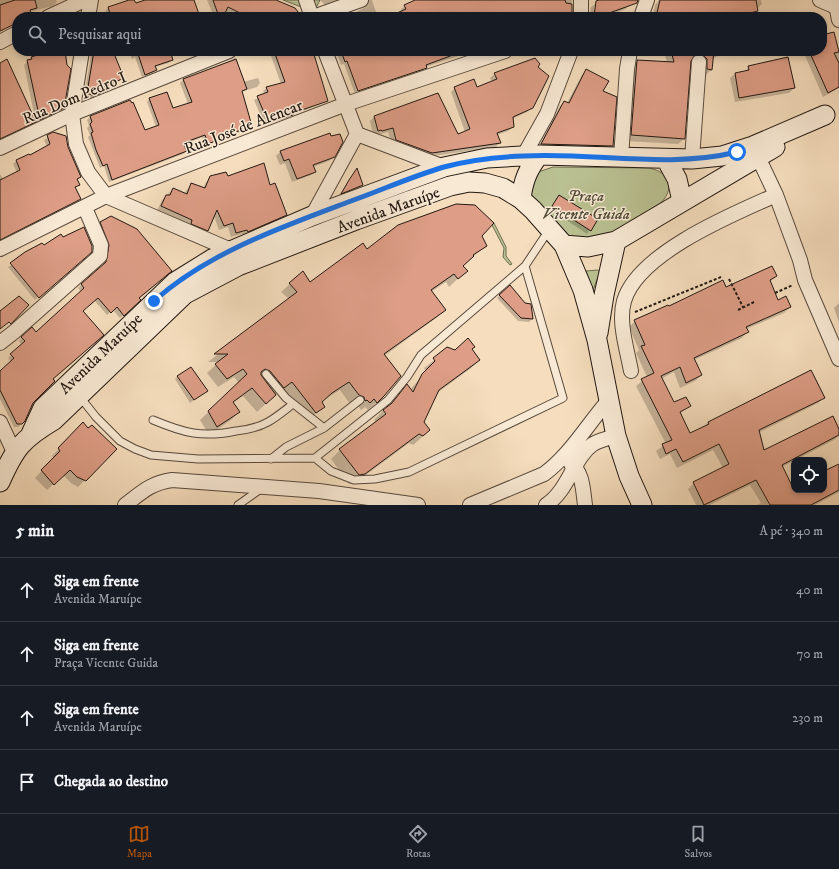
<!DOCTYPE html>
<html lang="pt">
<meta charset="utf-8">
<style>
:root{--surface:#171b24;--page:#242831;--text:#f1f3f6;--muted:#9ea1a6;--line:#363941;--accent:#b45309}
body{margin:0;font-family:"IM FELL DW Pica",serif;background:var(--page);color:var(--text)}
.controls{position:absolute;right:12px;bottom:12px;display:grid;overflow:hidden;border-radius:8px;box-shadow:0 2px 6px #0003}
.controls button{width:36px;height:36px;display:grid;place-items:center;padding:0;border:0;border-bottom:1px solid var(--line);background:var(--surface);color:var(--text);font:20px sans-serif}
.stop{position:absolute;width:12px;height:12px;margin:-9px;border:3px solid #1a73e8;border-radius:50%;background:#fff}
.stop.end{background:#1a73e8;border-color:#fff;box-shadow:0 1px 4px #0008}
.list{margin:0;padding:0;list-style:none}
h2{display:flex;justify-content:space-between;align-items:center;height:52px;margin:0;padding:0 16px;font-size:17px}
h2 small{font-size:13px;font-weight:400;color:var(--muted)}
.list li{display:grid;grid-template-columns:26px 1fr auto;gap:12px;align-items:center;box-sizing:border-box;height:64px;padding:0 16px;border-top:1px solid var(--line)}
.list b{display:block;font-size:15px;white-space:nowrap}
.list p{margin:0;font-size:13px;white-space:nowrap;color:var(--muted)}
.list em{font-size:13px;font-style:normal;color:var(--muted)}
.icon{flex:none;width:22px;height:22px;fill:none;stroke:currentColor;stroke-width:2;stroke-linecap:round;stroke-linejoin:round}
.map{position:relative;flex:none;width:839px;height:505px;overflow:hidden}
.search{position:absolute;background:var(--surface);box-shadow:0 2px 6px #0003;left:12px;right:12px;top:12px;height:44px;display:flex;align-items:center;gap:10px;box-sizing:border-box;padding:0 14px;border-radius:16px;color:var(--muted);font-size:15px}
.sheet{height:308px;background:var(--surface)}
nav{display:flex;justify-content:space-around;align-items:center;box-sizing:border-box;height:56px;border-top:1px solid var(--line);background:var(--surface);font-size:11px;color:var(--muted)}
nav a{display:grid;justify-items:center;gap:2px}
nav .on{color:var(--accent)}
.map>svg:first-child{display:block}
.green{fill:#bac192;stroke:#6e6c52}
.shadow{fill:#0003}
.building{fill:#dd9d86;stroke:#221811}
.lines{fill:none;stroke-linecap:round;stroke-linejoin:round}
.lane-casing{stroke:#57493c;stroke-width:9}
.street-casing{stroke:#57493c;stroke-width:16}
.secondary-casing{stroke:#221811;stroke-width:21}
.path{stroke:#221811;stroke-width:2;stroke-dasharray:3 2;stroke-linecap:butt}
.lane{stroke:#f8e9d4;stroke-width:7}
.street{stroke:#f8e9d4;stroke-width:14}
.secondary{stroke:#f8e9d4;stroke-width:19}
.route{stroke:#1a73e8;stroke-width:5}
.labels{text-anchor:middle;stroke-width:3;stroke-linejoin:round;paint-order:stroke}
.street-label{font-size:16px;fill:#221811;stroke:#f8e9d4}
.park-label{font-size:16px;font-style:italic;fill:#504b38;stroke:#f8e9d4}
</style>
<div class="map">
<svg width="839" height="505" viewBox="0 0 839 505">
<rect width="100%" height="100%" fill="#f5ddbd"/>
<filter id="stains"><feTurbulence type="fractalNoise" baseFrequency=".005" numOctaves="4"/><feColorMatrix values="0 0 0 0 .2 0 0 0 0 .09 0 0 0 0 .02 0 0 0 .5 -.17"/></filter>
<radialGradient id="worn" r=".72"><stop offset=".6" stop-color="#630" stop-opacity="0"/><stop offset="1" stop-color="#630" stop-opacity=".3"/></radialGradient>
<path class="green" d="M283 0H320L314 12Z
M553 167 649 168C669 172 676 186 661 203L603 238H570L531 204 530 177 538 172Z
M494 223 506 247V256L512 264 510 265 503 257 504 248 492 225Z
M598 270 600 272 593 290 586 271Z"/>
<path class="shadow" d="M0 0H56L57 2 53 6 29 12 26 17H17V22L0 32Z
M132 0 135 4 148 0H193L199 17H104L106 15 105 12 108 8Z
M207 0H268L298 17H236L224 11 222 17H214Z
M320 0H340L325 5Z
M365 0H372L377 15 385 13 386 17 349 16 365 7Z
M418 0H572L571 17H388L402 12 401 9 405 6Z
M597 0H633L626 9 604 17H590L591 7 598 2Z
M659 0H761L762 4 757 9 754 17H652L655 5Z
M833 33 839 53V88L823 97 803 51H822V36Z
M50 51H64L68 70 63 108 59 112 36 123 24 65 32 57Z
M97 51H112L122 78 101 89 102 92 99 95 91 98 84 96 91 55Z
M129 51H169L172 60 168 63 155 67 156 70 152 73 142 77 135 57 132 59Z
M189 51H202L190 55Z
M272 51H312L327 100 323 103 292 115 289 118 264 124 254 100 265 95 263 91 267 88 281 84 270 53Z
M336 51H474L425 67 422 71 355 94 344 64 341 65Z
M664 51H733L712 58 711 70 705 76 698 61 690 60 684 139 678 144 626 141 632 67 638 61 667 63Z
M235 58 243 82 258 78 260 83 257 87 241 92 251 126 248 129 205 146 202 137 183 145 186 151 183 154 109 182 104 166 100 168 88 137 90 135 87 128 89 126 87 120 90 117 130 101 144 131 156 127 147 102 150 98 173 109 188 104 180 83 183 80 226 64Z
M0 63 35 121 31 125 0 141Z
M536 67 532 107 527 112 512 119 513 127 508 131 497 135 500 143 496 147 427 157 392 144 388 132 377 135V133L373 134 370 121 374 117 438 94 457 135 465 132 451 92 455 88H477L492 82 490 78 495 74Z
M749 67 794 88 789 93 735 102 730 78 735 74 744 72Z
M586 70 612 146 608 150 538 148 560 106 564 102 567 103 582 75Z
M54 133 67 147 80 177 77 180 79 184 75 188 80 199 77 202 0 241V174L3 179 17 173 13 164 16 161 29 155V156L47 147 44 140Z
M329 134 334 156 329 161 313 167 315 171 311 175 292 182 285 163 280 165 276 156 280 152Z
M354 173 362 185 359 188 339 195Z
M211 177 227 178 269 186 285 215 281 219 243 236 242 234 231 237 228 227 219 230 214 216 208 230 203 235 157 211 162 200 173 189 184 194 191 184 203 189 206 182Z
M559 196 596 220 587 234 550 209Z
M101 223 139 300 120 318 113 310 107 315 94 300 82 311 52 379 32 403 21 424 18 427H14L0 399V371L11 362 8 358 22 345 19 341 22 337 36 333 81 292 78 288 103 266 107 249 97 226Z
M481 236 486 245 462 267 466 271 449 287 446 282 431 292 445 310 436 318 384 356V396L368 410 365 407 361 410 359 407 356 408 355 405 350 404 340 390 322 401 321 402 324 407 307 421 283 390 275 395 257 412 243 396 233 403 239 412 231 420 209 435 200 420 239 383 234 377 218 387 207 373 219 362H208L289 299 281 292 303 272 310 283 367 250Z
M63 239 87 255 35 300 8 267 44 247Z
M776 276 770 282 777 301 790 307 784 313 746 329 747 332 742 338 694 360 701 375 695 381 680 388 674 372 661 379 674 403 690 406 679 414 690 434 703 428 708 422 811 371 824 397 818 403 758 433 763 451 839 431V435L834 440 782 467 793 487 794 486V490H824V472L839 465V492L815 505H757L761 503 750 485 710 505H696L688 489 694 483 723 468 713 450 677 468 670 454 660 459 656 451 666 444 636 386 647 377 636 353 639 350 629 327 635 321 668 308 726 288Z
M500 295 532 319 529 322 518 321 497 298Z
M839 303V322L834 308Z
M448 349 455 351 471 350 479 360 470 369 437 393 422 423 429 430 420 439 413 445 409 443 355 483 349 484 331 459 340 450 376 422 374 420 398 395 407 386 410 390 426 371 424 368Z
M178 376 207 391 190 403 175 379Z
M83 424 115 449 78 487 71 483 63 475 47 490 35 478 54 458 52 456Z"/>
<path class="building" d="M15 0H35L37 8 30 10 31 14 17 17V23L0 31V5Z
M129 0H134L136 3 145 0H194L200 17H111L108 7Z
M213 0H276L295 8 302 17H248L228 7 223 17H219Z
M415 0H565L566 3 572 4V17H388L406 9 404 5Z
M599 0H638L637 3 598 17H594L596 1Z
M660 0H756L758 11 735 17H656Z
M834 32 839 52 834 53 839 63V87L828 93 809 51H822V35Z
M51 51H65L67 65 71 69 64 108 40 120 27 60 32 59 31 57Z
M94 51H113L124 78 102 88 104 92 94 96 87 93Z
M137 51H170L173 60 155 66 157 70 145 75Z
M274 51H313L328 101 293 113V115L268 122 257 96 268 92 266 87 285 82Z
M341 51H461V52L426 65 427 68 358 91 347 61 345 62Z
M671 51H714L712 70 707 69V59L703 55 696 54 691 61 685 139 631 135 637 60 674 62Z
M788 57 795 88 739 98 735 73 749 70 748 66Z
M535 58 540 64 538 67 549 76 533 108 513 117 514 127 497 133 501 143 432 153 396 140 393 128 382 131 381 130 378 131 374 116 438 93 458 134 470 129 454 87 474 79 477 87 497 79 494 73Z
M7 59 36 122 0 139V63Z
M236 59 247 89 242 91 252 126 243 129 208 144 205 135 183 143 187 151 112 180 107 164 103 166 96 150 91 133 93 132 90 124 92 122 90 116 130 100 132 103 133 102 145 130 159 125 149 98 167 92 173 108 192 102 183 79Z
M586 69 609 81 603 91 617 97 613 146 541 144 564 101 569 103Z
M53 132 66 136 68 147 81 177 77 179 80 185 75 187 81 199 0 240V180L20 170 16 160 29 154 30 155 50 144 47 135Z
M330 133 331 136 340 134 343 142 335 157 313 165 316 172 297 179 289 159 284 161 280 151Z
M264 163 270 185 275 183 287 215 248 232 247 230 236 233 233 223 224 226 217 210 208 231 191 224 192 220 161 206 166 195H170L173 188 187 194 191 183 205 188 210 176 226 172 228 176Z
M357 168 363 185 341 194 349 180Z
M559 195 598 219 591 231 552 206Z
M456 204 475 205 494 223 482 236 487 246 473 255 474 256 463 266 468 271 458 279 454 274 431 290 446 310 384 354 401 376 384 396 377 403 374 399 370 403 367 400 365 401 364 397 359 395 349 382 332 393 322 402 325 407 316 413 292 382 284 388 270 371 265 369 261 372V375L276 395 266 404 252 388 233 402 240 412 217 427 208 411 247 374 243 369 227 379 215 364 228 354H214L297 292 289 283 303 271 310 282 363 243 367 249 398 225Z
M111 216 137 229 172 271 139 298 141 300 124 316 117 307 111 313 98 298 83 311 104 335 53 379 55 381 33 403 25 421 22 424H17L0 390V371L14 358 10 354 25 341 21 337 32 327 36 332 84 288 81 284 106 262 109 245 100 222Z
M84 227 92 246V252L39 298 10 263 25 252 42 243 44 245 61 234 63 237Z
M772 266 777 276 770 280 778 300 786 296 791 307 746 327 749 332 694 358 702 375 686 383 680 367 661 376 674 402 686 397 691 406 680 412 690 433 709 424 708 422 811 370 825 398 759 430 764 450 833 416 839 429V435L782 465 794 490H824V471L839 464V490L811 505H770L756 480 704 505 693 482 729 464 719 444 683 462 676 449 666 454 662 444 672 440 641 379 654 373 641 346 645 345 634 320 668 305 669 306 723 280 726 287Z
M510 285 525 303 531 304 533 319 521 318 499 295Z
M19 296 29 305 11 324 9 322 0 329V311Z
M468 338 475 347 472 349 480 360 439 390 424 422 430 430 423 436 419 434 365 474 359 475 339 449 386 414 383 410 392 403 407 384 413 392 422 374 435 361 433 358 447 347 455 350Z
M191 367 208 391 194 400 177 376Z
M83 422 88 428 92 425 117 449 86 481 77 477 70 470 54 485 41 470 60 451 58 448Z"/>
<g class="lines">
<defs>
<path id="lane" d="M266 374 286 398 324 428
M80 397 96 417 120 441 135 449 151 455 198 459 315 458 388 400 407 377 421 355 525 266 549 230
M153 420C184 433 202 438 236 431 246 430 259 427 268 422 277 417 285 410 293 404
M315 458 331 471 354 480 375 479 409 472 563 398 525 266
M271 459 286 447 324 428 360 400
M238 505 262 488"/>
<path id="street" d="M306 0 312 17
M820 0 836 7
M835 0 839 20
M48 17 85 0
M88 17 91 0
M313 17 361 0
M581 17V0
M641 17 647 0
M0 42 17 33
M82 51 72 114 76 144 88 172 106 196 231 250
M357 134 444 167
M0 148 72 114 229 51
M524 155 547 114 571 51
M758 157 776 195 800 260 805 280 839 359
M621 158 627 69 630 51
M692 159 699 62
M312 216 357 134 325 51
M0 249 106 196 346 104 505 51
M0 343 14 332 100 256 101 245 85 208
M631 371C627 349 618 322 624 301 638 253 733 214 776 195
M0 422 14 452
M571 464C583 472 583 491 585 505
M125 505C142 492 151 483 172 480L319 491 418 505
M470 505 544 474C570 455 587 425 608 401
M546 505C569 490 573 458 593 444 600 440 608 438 616 436"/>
<path id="secondary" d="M666 159 677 179 682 201
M521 199C523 181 528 169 539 155
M564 245 588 247 616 241 775 147
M598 333 604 295 616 241
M31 434 43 408 175 282 212 259 312 216 444 167 487 158 539 155 692 159 722 156 753 146 825 115
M0 482C15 448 22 439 54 420L185 294 238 266 356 220 450 186 469 182 485 183 503 188 521 199 533 210 564 245 583 290 597 340 616 436 629 476 642 505"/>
</defs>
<use href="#lane" class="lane-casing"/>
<use href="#street" class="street-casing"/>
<use href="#secondary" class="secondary-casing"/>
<path class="path" d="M729 279 743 307
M775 293 793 285
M738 310 754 302
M635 312 721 277"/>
<use href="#lane" class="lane"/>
<use href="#street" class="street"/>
<use href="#secondary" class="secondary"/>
</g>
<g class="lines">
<path class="route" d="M154 301C209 252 282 227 351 201 382 190 413 176 444 167 470 160 497 157 524 156 595 152 667 169 737 152"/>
</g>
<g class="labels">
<g class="street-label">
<text transform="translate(74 97) rotate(-23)" y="6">Rua Dom Pedro I</text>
<text transform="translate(243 126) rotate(-21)" y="6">Rua José de Alencar</text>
<text transform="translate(388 209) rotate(-20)" y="6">Avenida Maruípe</text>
<text transform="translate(100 353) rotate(-44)" y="6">Avenida Maruípe</text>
</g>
<g class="park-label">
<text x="586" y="201">Praça<tspan x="586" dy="18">Vicente Guida</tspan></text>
</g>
</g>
<rect width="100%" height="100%" filter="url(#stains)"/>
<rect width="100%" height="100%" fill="url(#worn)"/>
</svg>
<div class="controls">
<button><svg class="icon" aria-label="locate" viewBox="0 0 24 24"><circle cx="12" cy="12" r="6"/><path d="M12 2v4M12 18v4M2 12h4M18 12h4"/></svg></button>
</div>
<div class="stop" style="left:737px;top:152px"></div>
<div class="stop end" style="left:154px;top:301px"></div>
<div class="search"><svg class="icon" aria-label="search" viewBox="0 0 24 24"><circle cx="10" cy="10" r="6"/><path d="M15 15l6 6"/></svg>Pesquisar aqui</div>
</div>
<section class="sheet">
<h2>5 min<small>A pé · 340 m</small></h2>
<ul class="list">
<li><svg class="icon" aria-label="ahead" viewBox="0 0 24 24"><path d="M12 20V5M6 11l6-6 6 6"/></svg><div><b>Siga em frente</b><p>Avenida Maruípe</p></div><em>40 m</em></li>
<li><svg class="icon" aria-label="ahead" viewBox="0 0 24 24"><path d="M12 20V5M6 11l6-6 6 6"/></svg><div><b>Siga em frente</b><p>Praça Vicente Guida</p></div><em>70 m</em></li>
<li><svg class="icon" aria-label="ahead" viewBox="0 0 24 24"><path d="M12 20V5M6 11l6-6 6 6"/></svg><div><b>Siga em frente</b><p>Avenida Maruípe</p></div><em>230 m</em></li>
<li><svg class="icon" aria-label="arrive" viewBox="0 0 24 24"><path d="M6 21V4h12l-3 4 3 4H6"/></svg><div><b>Chegada ao destino</b></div></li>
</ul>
</section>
<nav>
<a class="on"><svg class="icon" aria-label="map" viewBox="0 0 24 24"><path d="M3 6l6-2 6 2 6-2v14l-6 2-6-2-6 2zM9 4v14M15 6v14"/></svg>Mapa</a>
<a><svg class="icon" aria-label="directions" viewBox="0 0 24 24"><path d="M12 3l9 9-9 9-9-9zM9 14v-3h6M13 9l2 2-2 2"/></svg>Rotas</a>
<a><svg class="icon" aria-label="saved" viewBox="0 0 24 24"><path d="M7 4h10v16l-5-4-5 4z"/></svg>Salvos</a>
</nav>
